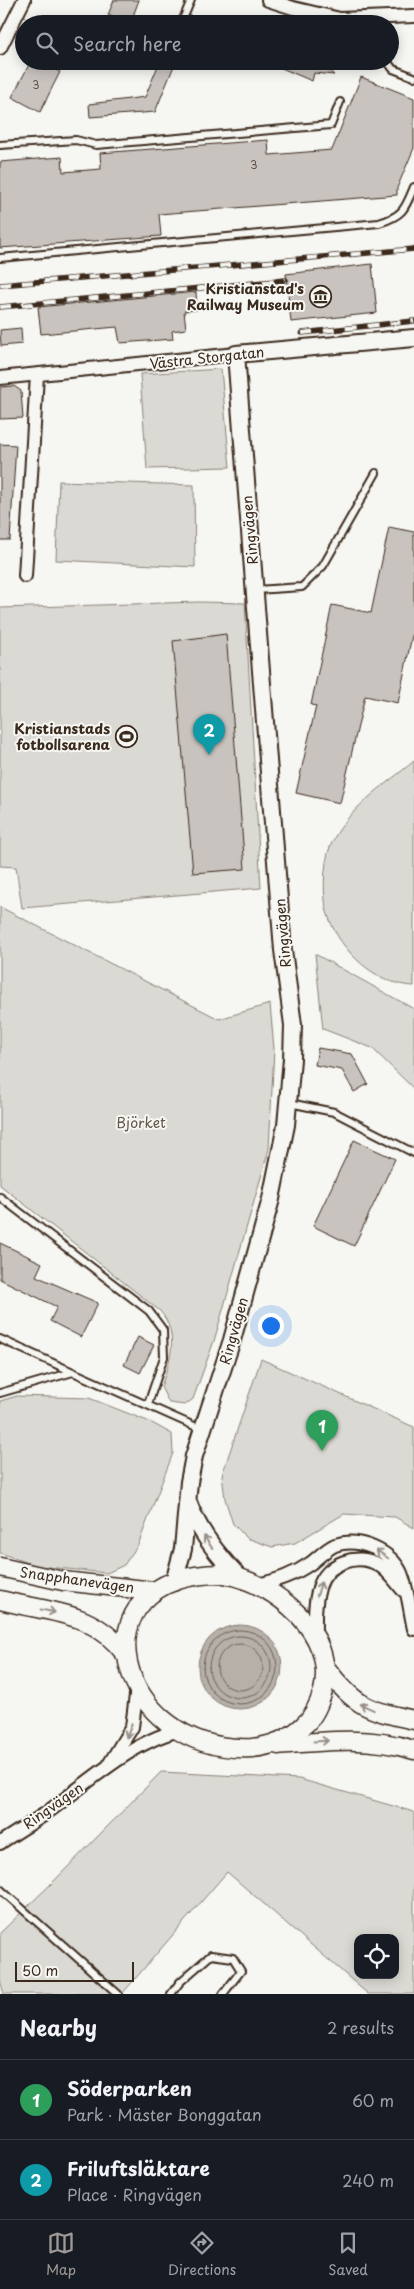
<!DOCTYPE html>
<meta charset="utf-8">
<style>
:root{--surface:#171b24;--page:#20242c;--text:#f1f3f6;--muted:#9ea1a6;--line:#363941;--accent:#9f9995}
body{margin:0;font-family:"Playpen Sans",sans-serif;background:var(--page);color:var(--text)}
.controls{position:absolute;right:15px;bottom:15px;display:grid;overflow:hidden;border-radius:10px;box-shadow:0 2px 12px #0003}
.controls button{width:45px;height:45px;display:grid;place-items:center;padding:0;border:0;border-bottom:1px solid var(--line);background:var(--surface);color:var(--text);font:25px sans-serif}
.scale{position:absolute;left:15px;bottom:12px;width:119px;box-sizing:border-box;padding-left:5px;border:2px solid #3b2a1e;border-top:0;font-size:14px;line-height:18px;white-space:nowrap;color:#3b2a1e;-webkit-text-stroke:4px #f6f6f2;paint-order:stroke}
.you{position:absolute;left:270px;top:1325px;width:18px;height:18px;margin:-12px;border:4px solid #fff;border-radius:50%;background:#1a73e8;box-shadow:0 0 0 8px #1a73e833}
.badge{display:grid;place-items:center;width:32px;height:32px;border-radius:50%;background:var(--accent);color:#fff;font-size:16px;font-weight:700}
.pin{position:absolute;translate:-50% -41px;filter:drop-shadow(0 1px 2px #0008)}
.pin::after{content:'';position:absolute;top:26px;width:18px;height:15px;background:inherit;clip-path:polygon(0 0,100% 0,50% 100%)}
.list{margin:0;padding:0;list-style:none}
h2{display:flex;justify-content:space-between;align-items:center;height:65px;margin:0;padding:0 20px;font-size:21px}
h2 small{font-size:16px;font-weight:400;color:var(--muted)}
.list li{display:grid;grid-template-columns:32px 1fr auto;gap:15px;align-items:center;box-sizing:border-box;height:80px;padding:0 20px;border-top:1px solid var(--line)}
.list b{display:block;font-size:19px;white-space:nowrap}
.list p{margin:0;font-size:16px;white-space:nowrap;color:var(--muted)}
.list em{font-size:16px;font-style:normal;color:var(--muted)}
.icon{flex:none;width:28px;height:28px;fill:none;stroke:currentColor;stroke-width:2;stroke-linecap:round;stroke-linejoin:round}
.map{position:relative;flex:none;width:414px;height:1994px;overflow:hidden}
.search{position:absolute;background:var(--surface);box-shadow:0 2px 12px #0003;left:15px;right:15px;top:15px;height:55px;display:flex;align-items:center;gap:12px;box-sizing:border-box;padding:0 18px;border-radius:28px;color:var(--muted);font-size:19px}
.sheet{height:225px;background:var(--surface)}
nav{display:flex;justify-content:space-around;align-items:center;box-sizing:border-box;height:70px;border-top:1px solid var(--line);background:var(--surface);font-size:14px;color:var(--muted)}
nav a{display:grid;justify-items:center;gap:2px}
nav .on{color:var(--accent)}
.map>svg:first-child{display:block}
.green{fill:#dad9d3;stroke:#8a8278;fill-rule:evenodd}
.water{fill:#b6b0a9;stroke:#857a71}
.lines{fill:none;stroke-linecap:round;stroke-linejoin:round}
.shore{stroke:#6c6056;stroke-width:1}
.building{fill:#c8c3be;stroke:#3b2a1e}
.service-casing{stroke:#3b2a1e;stroke-width:10}
.minor-casing{stroke:#3b2a1e;stroke-width:16}
.tertiary-casing{stroke:#3b2a1e;stroke-width:20}
.secondary-casing{stroke:#3b2a1e;stroke-width:21}
.service{stroke:#f6f6f2;stroke-width:6}
.minor{stroke:#f6f6f2;stroke-width:12}
.tertiary{stroke:#f6f6f2;stroke-width:16}
.secondary{stroke:#f6f6f2;stroke-width:18}
.rail-casing{stroke:#3b2a1e;stroke-width:5.5}
.rail{stroke:#f6f6f2;stroke-width:4;stroke-dasharray:11;stroke-linecap:butt}
.oneway{stroke:#989088}
.labels{text-anchor:middle;stroke-width:4;stroke-linejoin:round;paint-order:stroke}
.number-label{font-size:11px;fill:#5e5046}
.poi-label{font-size:14px;font-weight:bold;fill:#3b2a1e;stroke:#f6f6f2;text-anchor:end}
.street-label{font-size:14px;fill:#3b2a1e;stroke:#f6f6f2}
.park-label{font-size:14px;fill:#63564b;stroke:#f6f6f2}
</style>
<div class="map">
<svg width="414" height="1994" viewBox="0 0 414 1994">
<rect width="100%" height="100%" fill="#f6f6f2"/>
<filter id="ink" filterUnits="userSpaceOnUse"><feTurbulence type="fractalNoise" baseFrequency=".02" numOctaves="2"/><feDisplacementMap in="SourceGraphic" scale="10" xChannelSelector="R" yChannelSelector="G"/><feConvolveMatrix kernelMatrix="1 2 1 2 8 2 1 2 1" color-interpolation-filters="sRGB"/></filter>
<g filter="url(#ink)">
<path class="green" d="M221 369 230 467 147 469 140 374Z
M59 481 194 485 195 567 56 560Z
M198 602 245 603 261 888 22 908 16 867 0 866V608Z
M414 761V986C377 985 341 952 329 918 322 902 323 864 330 847 345 810 384 786 414 761Z
M0 907 219 1019 270 1004 274 1049 269 1149 214 1341 193 1399 185 1405 169 1403 161 1387C170 1360 180 1335 160 1311L0 1185Z
M315 954 414 1009V1089L372 1048 323 1029Z
M261 1359 414 1427V1528L395 1517 344 1514 295 1543 272 1547 247 1538 233 1524 225 1499 222 1475Z
M17 1396 89 1398 150 1422 172 1434 173 1453 138 1545 124 1565 107 1573 37 1566 0 1553V1401Z
M161 1772 299 1779 414 1812V1994H368L227 1872 122 1994H4L0 1980V1933L53 1882ZM358 1938H395V1975H358Z"/>
<path class="water" d="M198 1667a42 42 0 1 1 84 0a42 42 0 1 1-84 0Z"/>
<g class="lines">
<path class="shore" d="M203 1667a37 37 0 1 1 74 0a37 37 0 1 1-74 0Z
M209 1667a31 31 0 1 1 62 0a31 31 0 1 1-62 0Z
M217 1667a23 23 0 1 1 46 0a23 23 0 1 1-46 0Z"/>
</g>
<path class="building" d="M114 0H139L130 24 108 15Z
M31 61H39L60 72 40 112 12 97Z
M160 61H176L155 112 90 117 89 104 145 97Z
M265 61H319L334 75 314 73 312 81Z
M361 77 414 98V148L397 188V195L159 214 161 236 0 248V162L62 157 63 172 101 169 100 153 268 140 269 155 332 150Z
M372 264 377 313 291 322 286 274Z
M196 292 197 310 184 311 186 329 172 331 173 339 120 343 117 327 41 334 38 307Z
M21 328 22 344 1 346 0 330Z
M14 386 21 391 23 418 0 419V387Z
M0 444 16 445 10 540H0Z
M389 527 414 532V626L398 703 365 696 340 803 296 793 316 706 311 705 332 605 371 613Z
M226 634 245 869 193 873 173 641Z
M318 1048 352 1054 368 1084 354 1092 342 1070 315 1065Z
M354 1140 395 1159 354 1246 313 1226Z
M0 1243 42 1263 36 1276 98 1303 81 1337 50 1321 57 1307 0 1279Z
M138 1337 154 1345 140 1373 124 1365Z"/>
<g class="lines">
<defs>
<path id="service" d="M181 24 191 0
M387 61 393 69 414 77
M0 145 76 140 96 145 331 125 340 102
M0 258 379 223C403 216 405 209 414 187
M256 590 302 587 323 566 376 473
M289 1103 334 1112 414 1153
M0 1197 149 1311 163 1330 164 1357 148 1404
M0 1339 73 1372
M0 1393 73 1372 201 1429
M0 1889 118 1994
M171 1994 180 1982 211 1955 233 1958 241 1971 223 1994"/>
<path id="minor" d="M268 0 293 8 340 19 414 16
M0 48 24 0
M0 378 236 354
M25 576 37 375
M258 1585C278 1580 294 1575 311 1563 319 1557 326 1549 335 1545 359 1537 391 1551 401 1573 408 1590 410 1611 414 1629
M315 1638C315 1621 314 1604 319 1588 326 1563 357 1552 379 1565 389 1571 396 1582 403 1590
M110 1763 132 1727 137 1687
M0 1843C15 1833 30 1824 45 1814 84 1786 131 1742 177 1731"/>
<path id="tertiary" d="M188 1502C199 1532 217 1555 239 1577
M174 1582 183 1549 189 1482 194 1456 232 1340 271 1199 286 1125 292 1059 293 1025 283 950 236 354 414 338"/>
<path id="secondary" d="M0 1567 63 1581 154 1591
M224 1574C275 1583 337 1633 323 1691 319 1704 314 1717 303 1726 288 1740 272 1746 252 1748 116 1755 67 1572 224 1574Z
M0 1600C50 1613 93 1610 126 1655
M326 1668C355 1707 368 1710 414 1720
M278 1745C324 1741 370 1736 414 1750"/>
</defs>
<use href="#service" class="service-casing"/>
<use href="#minor" class="minor-casing"/>
<use href="#tertiary" class="tertiary-casing"/>
<use href="#secondary" class="secondary-casing"/>
<use href="#service" class="service"/>
<use href="#minor" class="minor"/>
<use href="#tertiary" class="tertiary"/>
<use href="#secondary" class="secondary"/>
<defs>
<path id="rail" d="M0 285 414 249
M0 307 286 280
M302 333 414 321"/>
</defs>
<use href="#rail" class="rail-casing"/>
<use href="#rail" class="rail"/>
</g>
<defs><path id="oneway-shaft" d="M-6 0H5M1.5-3L5.5 0L1.5 3" fill="none" stroke-width="1.6" stroke-linecap="round" stroke-linejoin="round" transform="scale(1.25)"/></defs>
<g class="oneway">
<use href="#oneway-shaft" transform="translate(208 1542) rotate(-124)"/>
<use href="#oneway-shaft" transform="translate(382 1554) rotate(-145)"/>
<use href="#oneway-shaft" transform="translate(319 1589) rotate(-73)"/>
<use href="#oneway-shaft" transform="translate(48 1611) rotate(12)"/>
<use href="#oneway-shaft" transform="translate(367 1707) rotate(-155)"/>
<use href="#oneway-shaft" transform="translate(129 1731) rotate(112)"/>
<use href="#oneway-shaft" transform="translate(321 1741) rotate(-3)"/>
</g>
</g>
<defs>
<symbol id="museum-ring" viewBox="-11 -11 22 22"><circle r="9.5" fill="#f6f6f2" stroke="#3b2a1e" stroke-width="1.5"/><path d="M0-6L6-3V-2H-6V-3ZM-5-1h2V3h-2ZM-1-1h2V3h-2ZM3-1h2V3H3ZM-6 4H6V6H-6Z" fill="#3b2a1e"/></symbol>
<symbol id="stadium-ring" viewBox="-11 -11 22 22"><circle r="9.5" fill="#f6f6f2" stroke="#3b2a1e" stroke-width="1.5"/><path d="M0-5a6.5 5 0 1 0 0 10a6.5 5 0 1 0 0-10ZM-3.5-1.8h7v3.6h-7Z" fill="#3b2a1e"/></symbol>
</defs>
<g fill-rule="evenodd">
<use href="#museum-ring" x="308" y="284" width="25" height="25"/>
<use href="#stadium-ring" x="114" y="724" width="25" height="25"/>
</g>
<g class="labels">
<g class="number-label">
<text x="36" y="89">3</text>
<text x="254" y="169">3</text>
</g>
<g class="poi-label">
<text x="304" y="294">Kristianstad's<tspan x="304" dy="16">Railway Museum</tspan></text>
<text x="110" y="734">Kristianstads<tspan x="110" dy="16">fotbollsarena</tspan></text>
</g>
<g class="street-label">
<text transform="translate(207 358) rotate(-6)" y="5">Västra Storgatan</text>
<text transform="translate(250 530) rotate(-95)" y="5">Ringvägen</text>
<text transform="translate(283 933) rotate(-95)" y="5">Ringvägen</text>
<text transform="translate(234 1331) rotate(-74)" y="5">Ringvägen</text>
<text transform="translate(77 1580) rotate(8)" y="5">Snapphanevägen</text>
<text transform="translate(53 1806) rotate(-35)" y="5">Ringvägen</text>
</g>
<g class="park-label">
<text x="141" y="1128">Björket</text>
</g>
</g>
</svg>
<div class="controls">
<button><svg class="icon" aria-label="locate" viewBox="0 0 24 24"><circle cx="12" cy="12" r="6"/><path d="M12 2v4M12 18v4M2 12h4M18 12h4"/></svg></button>
</div>
<div class="scale">50 m</div>
<div class="you"></div>
<div class="pin badge" style="left:322px;top:1451px;background:#2e9e5b">1</div>
<div class="pin badge" style="left:209px;top:755px;background:#0f9aa8">2</div>
<div class="search"><svg class="icon" aria-label="search" viewBox="0 0 24 24"><circle cx="10" cy="10" r="6"/><path d="M15 15l6 6"/></svg>Search here</div>
</div>
<section class="sheet">
<h2>Nearby<small>2 results</small></h2>
<ul class="list">
<li><span class="badge" style="background:#2e9e5b">1</span><div><b>Söderparken</b><p>Park · Mäster Bonggatan</p></div><em>60 m</em></li>
<li><span class="badge" style="background:#0f9aa8">2</span><div><b>Friluftsläktare</b><p>Place · Ringvägen</p></div><em>240 m</em></li>
</ul>
</section>
<nav>
<a class="on"><svg class="icon" aria-label="map" viewBox="0 0 24 24"><path d="M3 6l6-2 6 2 6-2v14l-6 2-6-2-6 2zM9 4v14M15 6v14"/></svg>Map</a>
<a><svg class="icon" aria-label="directions" viewBox="0 0 24 24"><path d="M12 3l9 9-9 9-9-9zM9 14v-3h6M13 9l2 2-2 2"/></svg>Directions</a>
<a><svg class="icon" aria-label="saved" viewBox="0 0 24 24"><path d="M7 4h10v16l-5-4-5 4z"/></svg>Saved</a>
</nav>
